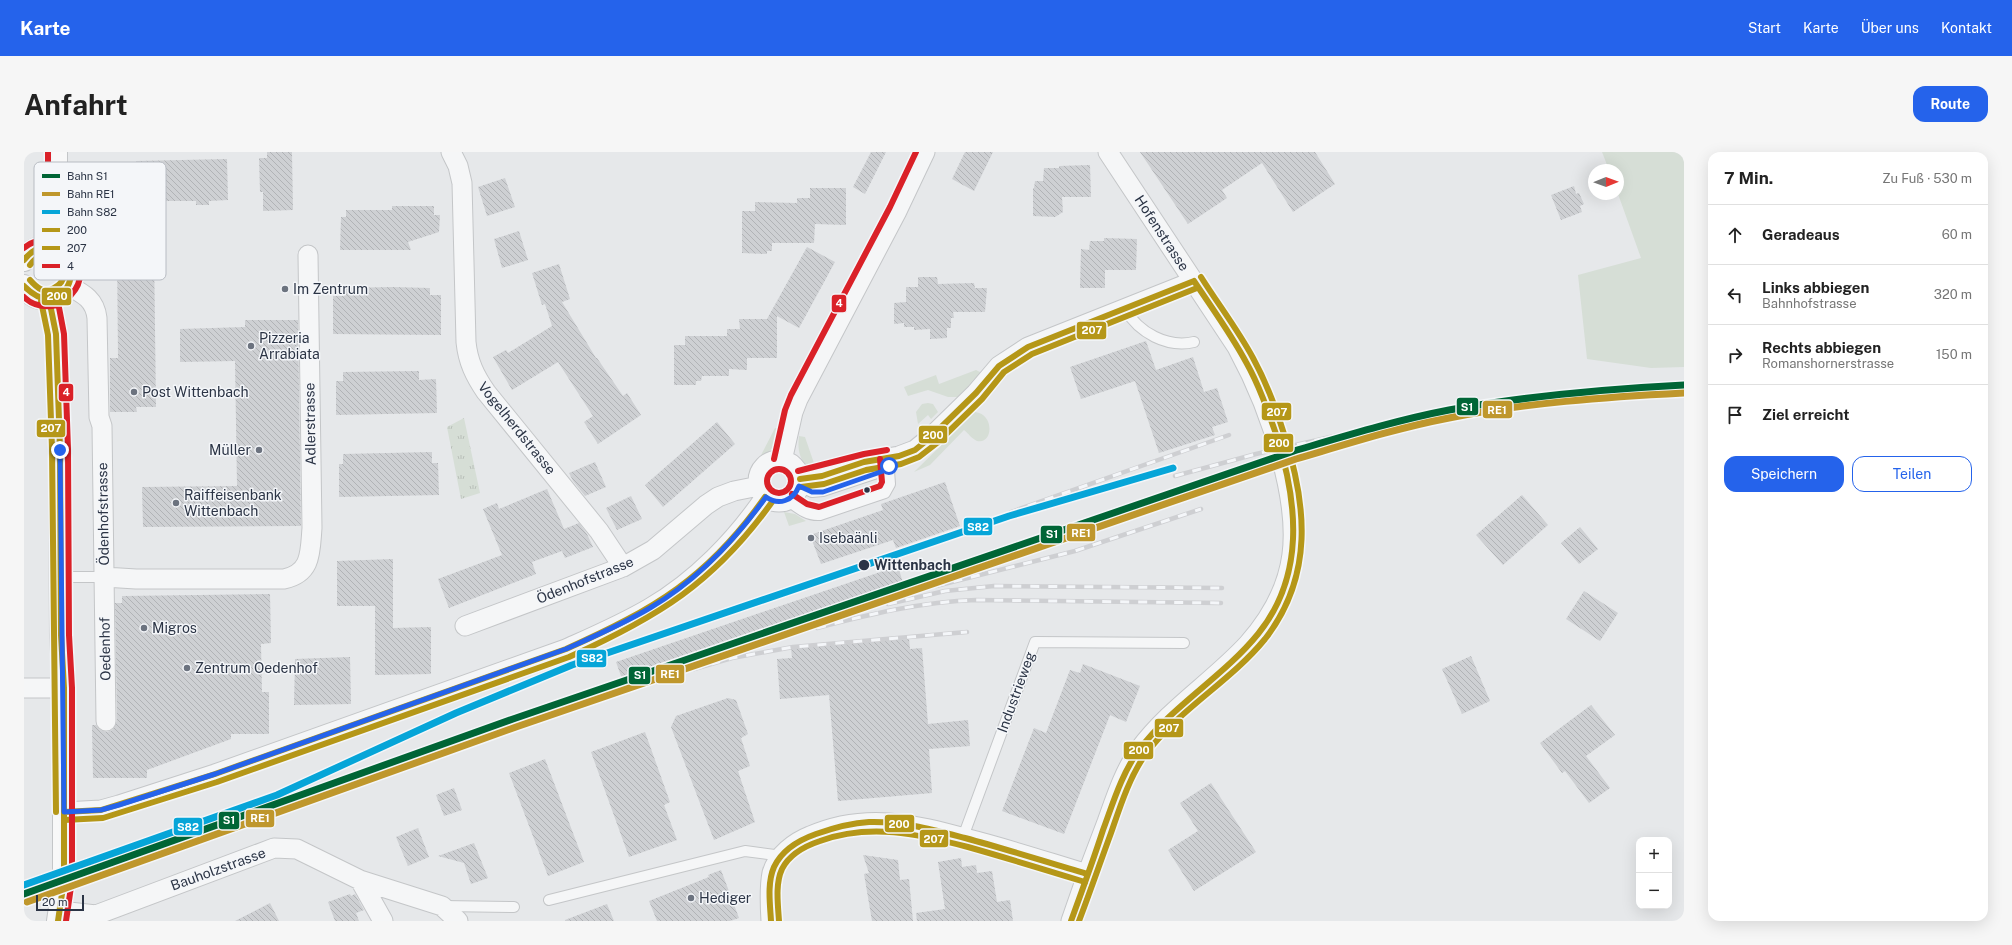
<!DOCTYPE html>
<html lang="de">
<meta charset="utf-8">
<style>
:root{--surface:#fff;--page:#f6f6f6;--text:#222;--muted:#767676;--line:#e0e0e0;--accent:#2563eb}
body{margin:0;font-family:"Public Sans",sans-serif;background:var(--page);color:var(--text)}
.controls{position:absolute;right:12px;bottom:12px;display:grid;overflow:hidden;border-radius:8px;box-shadow:0 4px 16px #0002}
.controls button{width:36px;height:36px;display:grid;place-items:center;padding:0;border:0;border-bottom:1px solid var(--line);background:var(--surface);color:var(--text);font:20px sans-serif}
.compass{position:absolute;left:1564px;top:12px;width:36px;height:36px;border-radius:50%;background:var(--surface);box-shadow:0 4px 16px #0002;rotate:89deg}
.scale{position:absolute;left:12px;bottom:10px;width:48px;box-sizing:border-box;padding-left:4px;border:2px solid #2b3445;border-top:0;font-size:11px;line-height:14px;white-space:nowrap;color:#2b3445;-webkit-text-stroke:3px #f4f6f9;paint-order:stroke}
.stop{position:absolute;width:12px;height:12px;margin:-9px;border:3px solid #2563eb;border-radius:50%;background:#fff}
.stop.end{background:#2563eb;border-color:#fff;box-shadow:0 1px 4px #0008}
.list{margin:0;padding:0;list-style:none}
h2{display:flex;justify-content:space-between;align-items:center;height:52px;margin:0;padding:0 16px;font-size:17px}
h2 small{font-size:13px;font-weight:400;color:var(--muted)}
.list li{display:grid;grid-template-columns:26px 1fr auto;gap:12px;align-items:center;box-sizing:border-box;height:60px;padding:0 16px;border-top:1px solid var(--line)}
.list b{display:block;font-size:15px;white-space:nowrap}
.list p{margin:0;font-size:13px;white-space:nowrap;color:var(--muted)}
.list em{font-size:13px;font-style:normal;color:var(--muted)}
.actions{display:flex;gap:8px;padding:12px 16px}
.actions a{flex:1;padding:9px 0;border:1px solid var(--accent);border-radius:12px;text-align:center;font-size:14px;color:var(--accent)}
.actions .main{background:var(--accent);color:#fff}
.icon{flex:none;width:22px;height:22px;fill:none;stroke:currentColor;stroke-width:2;stroke-linecap:round;stroke-linejoin:round}
.map{position:relative;flex:none;width:1660px;height:769px;overflow:hidden;border-radius:12px}
header{display:flex;align-items:center;gap:24px;box-sizing:border-box;height:56px;padding:0 20px;background:var(--accent);color:#fff}
header strong{font-size:19px}
nav{display:flex;gap:22px;margin-inline-start:auto;font-size:14px}
.intro{display:flex;align-items:center;justify-content:space-between;box-sizing:border-box;height:96px;padding:0 24px}
h1{margin:0;font-size:28px}
.button{padding:10px 18px;border-radius:12px;background:var(--accent);color:#fff;font-size:14px;font-weight:700}
main{display:flex;gap:24px;padding:0 24px}
aside{flex:1;background:var(--surface);border-radius:12px;box-shadow:0 4px 16px #0002}
.map>svg:first-child{display:block}
.grass{fill:#d6ded6}
.park{fill:url(#park-tufts)}
.building{fill:url(#building-back-hatch)}
.lines{fill:none;stroke-linecap:round;stroke-linejoin:round}
.service-casing{stroke:#c4c6c8;stroke-width:12}
.minor-casing{stroke:#c4c6c8;stroke-width:21}
.secondary-casing{stroke:#c4c6c8;stroke-width:24}
.service{stroke:#f5f6f7;stroke-width:10}
.minor{stroke:#f5f6f7;stroke-width:19}
.secondary{stroke:#f8f8f8;stroke-width:22}
.rail-casing{stroke:#cecfd2;stroke-width:4.5}
.rail{stroke:#f4f6f9;stroke-width:3;stroke-dasharray:9;stroke-linecap:butt}
.bus-1-casing{stroke:#f4f6f9;stroke-width:9}
.bus-2-casing{stroke:#f4f6f9;stroke-width:9}
.bus-3-casing{stroke:#f4f6f9;stroke-width:9}
.bus-1{stroke:#b59718;stroke-width:6}
.bus-2{stroke:#b59718;stroke-width:6}
.bus-3{stroke:#da2128;stroke-width:6}
.rail-1-casing{stroke:#f4f6f9;stroke-width:10}
.rail-2-casing{stroke:#f4f6f9;stroke-width:10}
.rail-3-casing{stroke:#f4f6f9;stroke-width:10}
.rail-1{stroke:#006536;stroke-width:7}
.rail-2{stroke:#bf972c;stroke-width:7}
.rail-3{stroke:#06a5d8;stroke-width:7}
.route{stroke:#2563eb;stroke-width:5}
.poi-dot{fill:#6c737f;stroke:#f4f6f9;stroke-width:1.5}
.bus-dot{fill:#2b3445;stroke:#f4f6f9;stroke-width:1.5}
.labels{text-anchor:middle;stroke-width:3;stroke-linejoin:round;paint-order:stroke}
.street-label{font-size:14px;fill:#2b3445;stroke:#f4f6f9}
.poi-label{font-size:14px;fill:#2b3445;stroke:#f4f6f9;text-anchor:start}
.stop-label{font-size:14px;font-weight:bold;fill:#2b3445;stroke:#f4f6f9;text-anchor:start}
.key{fill:#f4f6f9;stroke:#b8bcc3;stroke-width:1}
.key-label{font-size:11px;fill:#2b3445}
.line-badge{stroke:#f4f6f9;stroke-width:1.5}
.badge-label{font-size:11px;text-anchor:middle;font-weight:bold;fill:#fff}
</style>
<header>
<strong>Karte</strong>
<nav><a>Start</a><a>Karte</a><a>Über uns</a><a>Kontakt</a></nav>
</header>
<div class="intro"><h1>Anfahrt</h1><a class="button">Route</a></div>
<main>
<div class="map">
<svg width="1660" height="769" viewBox="0 0 1660 769">
<defs>
<pattern id="park-tufts" width="24" height="20" patternUnits="userSpaceOnUse"><rect width="24" height="20" fill="#d6ded6"/><path d="M3 7l-1-3M5 7V3M7 7l1-3M15 17l-1-3M17 17v-4M19 17l1-3" fill="none" stroke="#b8bfb9"/></pattern>
<pattern id="building-back-hatch" width="6" height="6" patternUnits="userSpaceOnUse"><rect width="6" height="6" fill="#ced0d3"/><path d="M-1 5l2 2M0 0l6 6M5-1l2 2" fill="none" stroke="#b1b3b6"/></pattern>
</defs>
<rect width="100%" height="100%" fill="#e6e8ea"/>
<path class="grass" d="M1578 0H1660V215L1627 216 1563 207 1554 123 1617 106 1594 42V18H1585Z
M952 218 958 221 937 245H924L904 238 884 244 880 235 912 223 915 232Z
M904 251 909 252 914 260 907 267 904 263 894 272 892 260 898 252Z
M951 260C971 262 969 293 953 289 948 287 944 281 940 278L906 313 890 320Z
M751 276 756 277C753 292 748 299 735 307Z
M775 284 781 285 792 317C776 315 773 298 775 284Z
M760 360 771 362 782 369 765 374Z"/>
<path class="park" d="M440 266 456 341 437 347 423 275Z"/>
<path class="building" d="M243 0H268L269 58 239 59V40H236L235 6H243Z
M847 0H862L841 42 829 35Z
M941 0H969L950 39 928 27Z
M1116 0H1291L1311 32 1269 60 1238 11 1198 38 1203 46 1164 72Z
M203 7 204 48 185 49V53H172V49H140V53H128V49H106V17H112V9Z
M1066 13 1067 45H1038L1039 60 1031 65 1009 64V36H1010L1011 29H1019L1020 16H1035V14Z
M481 26 491 55 463 64 454 35Z
M1550 34 1552 42 1555 41 1560 52 1556 54 1558 60 1537 68 1527 43Z
M786 36H822V73L791 72 790 91H748V99H743V102L718 101V59H731V50L773 51V46H786Z
M368 54H410V63H416L415 80 384 90 387 98H316L317 65H322V58H368Z
M495 79 504 108 478 116 470 87Z
M1080 86 1113 87 1112 118H1081V136H1056L1057 97 1065 98 1066 89H1080Z
M783 95 811 110 775 176 753 164V206H723V218L705 217V224H678L677 229H672V233H650V193H661V184H703V177H716L715 167H743Z
M93 97H130L132 255H112L113 260H86V206H94Z
M535 112 546 147 538 150 572 206H573L599 244 603 241 617 263 574 292 560 270 569 264 534 210 488 238 469 205 482 198 484 201 528 174 521 152 518 153 508 121Z
M894 125H913L914 132 950 131 951 136H963L961 160H929L930 166H927V176H923V186L906 187V177L890 178V175H880V171L870 172V151L882 150V135H894Z
M368 135 406 136V143H417V183L309 182V144H320V136Z
M221 168H274L277 374 119 375 118 335 213 334 211 209 156 210V177L221 175Z
M1122 189 1132 218 1169 205 1180 240 1193 236 1204 270 1188 275 1191 283 1135 301 1111 229 1057 247 1046 215Z
M395 219V228L412 227 413 261 312 263V229H319V220Z
M693 270 711 292 639 355 621 333Z
M408 300V311H414L415 343 315 345V312H319V302Z
M571 310 582 335 561 344 549 329 545 321Z
M921 330 936 374 872 396 869 388 797 412 786 383 859 358 857 352Z
M523 337 540 377 555 371 563 382 569 395 541 406 538 399 508 410 512 422 425 456 414 427 478 403 459 357 473 351 475 357Z
M1498 343 1524 373 1479 413 1452 383Z
M607 344 618 367 593 378 582 356Z
M1556 375 1574 397 1555 412 1537 391Z
M369 407V476L407 475V522L351 523V454H313V409Z
M874 414 879 431 598 527 592 510Z
M1560 439 1594 461 1576 489 1542 467Z
M246 442 247 491 237 492 238 540H245V582H207V587L123 618V626H69L68 573H72L76 578 83 580 88 578 93 569 91 451H98V444Z
M885 487 886 497 898 496 904 572 944 568 946 594 905 597 908 641 814 649 805 543 756 547 753 507 768 506 767 496Z
M1447 504 1466 549 1438 562 1418 517Z
M326 505 327 552 270 553 271 507Z
M1059 512 1116 534 1102 570 1086 563 1040 682 978 659 1010 576 1022 581 1046 518 1056 521Z
M704 546 712 548 724 582 717 586 726 614 714 619 731 670 690 688 647 575 652 564Z
M1567 553 1591 583 1562 604 1586 636 1565 651 1541 619 1538 621 1516 591Z
M621 580 646 650 640 653 653 688 605 705 567 600Z
M521 607 560 710 524 724 485 621Z
M1187 631 1232 700 1170 739 1144 698 1174 679 1156 651Z
M430 636 438 658 420 664 412 643Z
M394 676 405 705 384 714 372 685Z
M450 691 464 726 447 732 440 711 414 704Z
M839 703 874 708 876 728 885 727 889 769H848L840 722 845 721Z
M937 706 938 715 952 713 953 721 968 719 973 750 986 748 989 769H893L892 761 921 757 914 710Z
M697 718 715 766 706 769H633L625 749 685 725 684 723Z
M326 742 327 744 331 742 340 758 332 761 335 769H311L304 750Z
M246 751 255 769H211Z
M583 752 590 769H541V768Z"/>
<g class="lines">
<defs>
<path id="service" d="M44 108C76 91 84 88 119 88
M1101 157C1115 181 1143 196 1170 190
M775 334 788 340 799 339 865 317
M763 348C774 356 783 364 796 363L861 341 866 332 864 306
M36 425H80
M939 685 1011 490 1160 491
M525 748 721 699 758 704
M418 754 490 755"/>
<path id="minor" d="M427 0 434 14 438 31 442 190C444 210 451 224 462 240L575 379 599 415
M45 134C60 142 71 148 73 166L75 265 78 274 82 569
M734 329a21 21 0 1 1 42 0a21 21 0 1 1-42 0Z
M758 309 769 260 774 247 873 59 901 0
M776 327 798 324 840 310 875 304 891 298 907 285 952 241 975 214 1004 195 1170 129
M80 425 112 427H260C288 421 286 400 288 376L284 103
M441 474 599 415 629 398 682 353 694 345 710 339 735 334
M0 536H40
M40 660 77 658 95 653 191 622 542 497C571 484 599 472 626 456 672 429 712 388 741 345
M336 728 359 769
M36 759 72 763 250 696 273 697 336 728 418 754 434 769
M747 769C746 753 745 736 748 721 753 703 771 690 786 684 841 660 889 672 944 687 984 697 1023 710 1063 722
M1047 769C1058 736 1070 703 1083 670 1092 645 1100 620 1115 598 1145 557 1190 529 1224 492 1277 432 1277 378 1257 305 1247 266 1232 230 1213 195L1084 0"/>
<path id="secondary" d="M28 96 32 66V0
M0 108C6 99 15 94 26 95 32 96 38 100 42 104 65 132 22 166 0 134
M25 147 32 182 36 297 37 483 40 536V728L34 769"/>
</defs>
<use href="#service" class="service-casing"/>
<use href="#minor" class="minor-casing"/>
<use href="#secondary" class="secondary-casing"/>
<use href="#service" class="service"/>
<use href="#minor" class="minor"/>
<use href="#secondary" class="secondary"/>
<defs>
<path id="rail" d="M1151 324 1232 302 1424 258
M987 360 1205 283
M912 434 1051 399 1177 357
M864 452 921 439 970 434 1198 436
M793 476C846 462 897 450 952 448L1197 451
M670 517 708 506 769 495 943 480"/>
</defs>
<use href="#rail" class="rail-casing"/>
<use href="#rail" class="rail"/>
<defs>
<path id="bus-1" d="M0 108C6 100 13 95 24 95 68 96 44 178 0 134
M25 147 32 182 36 297 37 483 40 536V728L34 769
M776 327 798 324 840 310 875 304 891 298 907 285 952 241 975 214 1004 195 1170 129
M40 660 77 658 191 622 542 497C631 457 684 426 741 345
M747 769C746 752 743 731 750 715 758 698 775 688 792 682 809 676 827 671 845 670 878 669 910 678 941 686 982 697 1022 710 1063 722
M1047 769C1058 739 1069 709 1079 678 1089 651 1098 621 1115 598 1149 553 1199 525 1234 482 1281 424 1274 352 1253 285 1244 259 1235 233 1222 210 1207 182 1188 156 1170 129"/>
<path id="bus-2" d="M6 128C13 136 20 142 30 136 55 124 27 85 6 113
M17 149 24 183 28 297 32 660
M777 335 800 332 842 318 877 312 895 305 913 291 958 247 980 220 1008 202 1173 136
M40 668 79 666 193 630 545 505C634 465 690 431 748 350
M755 769C754 753 751 732 758 717 765 703 781 694 796 689 846 671 894 682 944 695 983 706 1022 718 1061 730
M1055 769C1066 740 1076 711 1087 681 1096 655 1105 626 1121 603 1154 558 1206 530 1241 487 1290 424 1283 353 1260 282 1252 256 1242 230 1229 206 1214 178 1194 152 1177 125"/>
<path id="bus-3" d="M20 95 24 65V0
M0 96C34 69 75 113 47 143 42 149 36 153 28 154 18 155 8 153 0 145
M33 145 40 182 44 297 45 483 48 536V728L42 769
M750 307 761 258 767 243 866 55 892 0
M743 329a12 12 0 1 1 24 0a12 12 0 1 1-24 0Z
M774 319 840 302 863 298
M768 342 783 352 795 355 856 334 858 330 856 307"/>
</defs>
<use href="#bus-1" class="bus-1-casing"/>
<use href="#bus-2" class="bus-2-casing"/>
<use href="#bus-3" class="bus-3-casing"/>
<use href="#bus-1" class="bus-1"/>
<use href="#bus-2" class="bus-2"/>
<use href="#bus-3" class="bus-3"/>
<defs>
<path id="rail-1" d="M0 742 489 567 1270 299C1321 284 1373 268 1425 258 1503 244 1581 237 1660 233"/>
<path id="rail-2" d="M3 750 492 575 1272 307C1323 292 1373 276 1425 266 1502 251 1581 245 1660 241"/>
<path id="rail-3" d="M0 733 253 643 432 561 548 513 985 364 1149 316"/>
</defs>
<use href="#rail-1" class="rail-1-casing"/>
<use href="#rail-2" class="rail-2-casing"/>
<use href="#rail-3" class="rail-3-casing"/>
<use href="#rail-1" class="rail-1"/>
<use href="#rail-2" class="rail-2"/>
<use href="#rail-3" class="rail-3"/>
</g>
<g class="lines">
<path class="route" d="M36 298 40 660 77 658 95 653 191 622 542 497C571 484 599 472 626 456 672 429 711 388 742 345 755 354 769 349 775 334L788 340H799L865 317V314"/>
</g>
<g class="poi-dot">
<circle cx="261" cy="137" r="4"/>
<circle cx="227" cy="194" r="4"/>
<circle cx="110" cy="240" r="4"/>
<circle cx="235" cy="298" r="4"/>
<circle cx="152" cy="351" r="4"/>
<circle cx="787" cy="386" r="4"/>
<circle cx="120" cy="476" r="4"/>
<circle cx="163" cy="516" r="4"/>
<circle cx="667" cy="746" r="4"/>
</g>
<g class="bus-dot">
<circle cx="843" cy="338" r="3.5"/>
<circle cx="840" cy="413" r="6"/>
</g>
<g class="labels">
<g class="street-label">
<text transform="translate(1138 81) rotate(57)" y="5">Hofenstrasse</text>
<text transform="translate(286 272) rotate(-91)" y="5">Adlerstrasse</text>
<text transform="translate(493 276) rotate(51)" y="5">Vogelherdstrasse</text>
<text transform="translate(79 362) rotate(-91)" y="5">Ödenhofstrasse</text>
<text transform="translate(561 428) rotate(-22)" y="5">Ödenhofstrasse</text>
<text transform="translate(81 497) rotate(-91)" y="5">Oedenhof</text>
<text transform="translate(992 540) rotate(-70)" y="5">Industrieweg</text>
<text transform="translate(194 717) rotate(-20)" y="5">Bauholzstrasse</text>
</g>
<g class="poi-label">
<text x="269" y="142">Im Zentrum</text>
<text x="235" y="191">Pizzeria<tspan x="235" dy="16">Arrabiata</tspan></text>
<text x="118" y="245">Post Wittenbach</text>
<text x="227" y="303" text-anchor="end">Müller</text>
<text x="160" y="348">Raiffeisenbank<tspan x="160" dy="16">Wittenbach</tspan></text>
<text x="795" y="391">Isebaänli</text>
<text x="128" y="481">Migros</text>
<text x="171" y="521">Zentrum Oedenhof</text>
<text x="675" y="751">Hediger</text>
</g>
<g class="stop-label">
<text x="850" y="418">Wittenbach</text>
</g>
</g>
<rect x="10" y="10" width="132" height="118" rx="6" class="key"/>
<rect x="18" y="22" width="18" height="4" fill="#006536"/>
<rect x="18" y="40" width="18" height="4" fill="#bf972c"/>
<rect x="18" y="58" width="18" height="4" fill="#06a5d8"/>
<rect x="18" y="76" width="18" height="4" fill="#b59718"/>
<rect x="18" y="94" width="18" height="4" fill="#b59718"/>
<rect x="18" y="112" width="18" height="4" fill="#da2128"/>
<g class="key-label">
<text x="43" y="28">Bahn S1</text>
<text x="43" y="46">Bahn RE1</text>
<text x="43" y="64">Bahn S82</text>
<text x="43" y="82">200</text>
<text x="43" y="100">207</text>
<text x="43" y="118">4</text>
</g>
<g class="line-badge">
<rect x="17" y="135" width="31" height="19" rx="4" fill="#b59718"/>
<rect x="807" y="142" width="16" height="19" rx="4" fill="#da2128"/>
<rect x="1052" y="169" width="31" height="19" rx="4" fill="#b59718"/>
<rect x="34" y="231" width="16" height="19" rx="4" fill="#da2128"/>
<rect x="1432" y="245" width="23" height="19" rx="4" fill="#006536"/>
<rect x="1458" y="248" width="31" height="19" rx="4" fill="#bf972c"/>
<rect x="1237" y="250" width="31" height="19" rx="4" fill="#b59718"/>
<rect x="12" y="267" width="30" height="19" rx="4" fill="#b59718"/>
<rect x="894" y="273" width="30" height="19" rx="4" fill="#b59718"/>
<rect x="1239" y="281" width="31" height="20" rx="4" fill="#b59718"/>
<rect x="939" y="365" width="30" height="19" rx="4" fill="#06a5d8"/>
<rect x="1042" y="371" width="30" height="19" rx="4" fill="#bf972c"/>
<rect x="1016" y="373" width="23" height="19" rx="4" fill="#006536"/>
<rect x="552" y="497" width="31" height="19" rx="4" fill="#06a5d8"/>
<rect x="631" y="512" width="30" height="20" rx="4" fill="#bf972c"/>
<rect x="604" y="514" width="23" height="19" rx="4" fill="#006536"/>
<rect x="1130" y="566" width="30" height="20" rx="4" fill="#b59718"/>
<rect x="1099" y="589" width="31" height="19" rx="4" fill="#b59718"/>
<rect x="221" y="657" width="30" height="19" rx="4" fill="#bf972c"/>
<rect x="194" y="659" width="22" height="19" rx="4" fill="#006536"/>
<rect x="860" y="662" width="31" height="19" rx="4" fill="#b59718"/>
<rect x="149" y="665" width="30" height="19" rx="4" fill="#06a5d8"/>
<rect x="895" y="677" width="30" height="19" rx="4" fill="#b59718"/>
</g>
<g class="badge-label">
<text x="33" y="148">200</text>
<text x="815" y="155">4</text>
<text x="1068" y="182">207</text>
<text x="42" y="244">4</text>
<text x="1443" y="259">S1</text>
<text x="1473" y="262">RE1</text>
<text x="1253" y="264">207</text>
<text x="27" y="280">207</text>
<text x="909" y="287">200</text>
<text x="1255" y="295">200</text>
<text x="954" y="379">S82</text>
<text x="1057" y="385">RE1</text>
<text x="1028" y="386">S1</text>
<text x="568" y="510">S82</text>
<text x="646" y="526">RE1</text>
<text x="616" y="527">S1</text>
<text x="1145" y="580">207</text>
<text x="1115" y="602">200</text>
<text x="236" y="670">RE1</text>
<text x="205" y="672">S1</text>
<text x="875" y="676">200</text>
<text x="164" y="679">S82</text>
<text x="910" y="691">207</text>
</g>
</svg>
<div class="controls">
<button>+</button>
<button>−</button>
</div>
<svg class="compass" viewBox="-18 -18 36 36"><path d="M0-13l5 13h-10z" fill="#e53935"/><path d="M0 13l5-13h-10z" fill="#767676"/></svg>
<div class="scale">20 m</div>
<div class="stop" style="left:865px;top:314px"></div>
<div class="stop end" style="left:36px;top:298px"></div>
</div>
<aside>
<h2>7 Min.<small>Zu Fuß · 530 m</small></h2>
<ul class="list">
<li><svg class="icon" aria-label="ahead" viewBox="0 0 24 24"><path d="M12 20V5M6 11l6-6 6 6"/></svg><div><b>Geradeaus</b></div><em>60 m</em></li>
<li><svg class="icon" aria-label="left" viewBox="0 0 24 24"><path d="M17 20v-9H6M10 6l-5 5 5 5"/></svg><div><b>Links abbiegen</b><p>Bahnhofstrasse</p></div><em>320 m</em></li>
<li><svg class="icon" aria-label="right" viewBox="0 0 24 24"><path d="M7 20v-9h11M14 6l5 5-5 5"/></svg><div><b>Rechts abbiegen</b><p>Romanshornerstrasse</p></div><em>150 m</em></li>
<li><svg class="icon" aria-label="arrive" viewBox="0 0 24 24"><path d="M6 21V4h12l-3 4 3 4H6"/></svg><div><b>Ziel erreicht</b></div></li>
</ul>
<div class="actions"><a class="main">Speichern</a><a>Teilen</a></div>
</aside>
</main>
